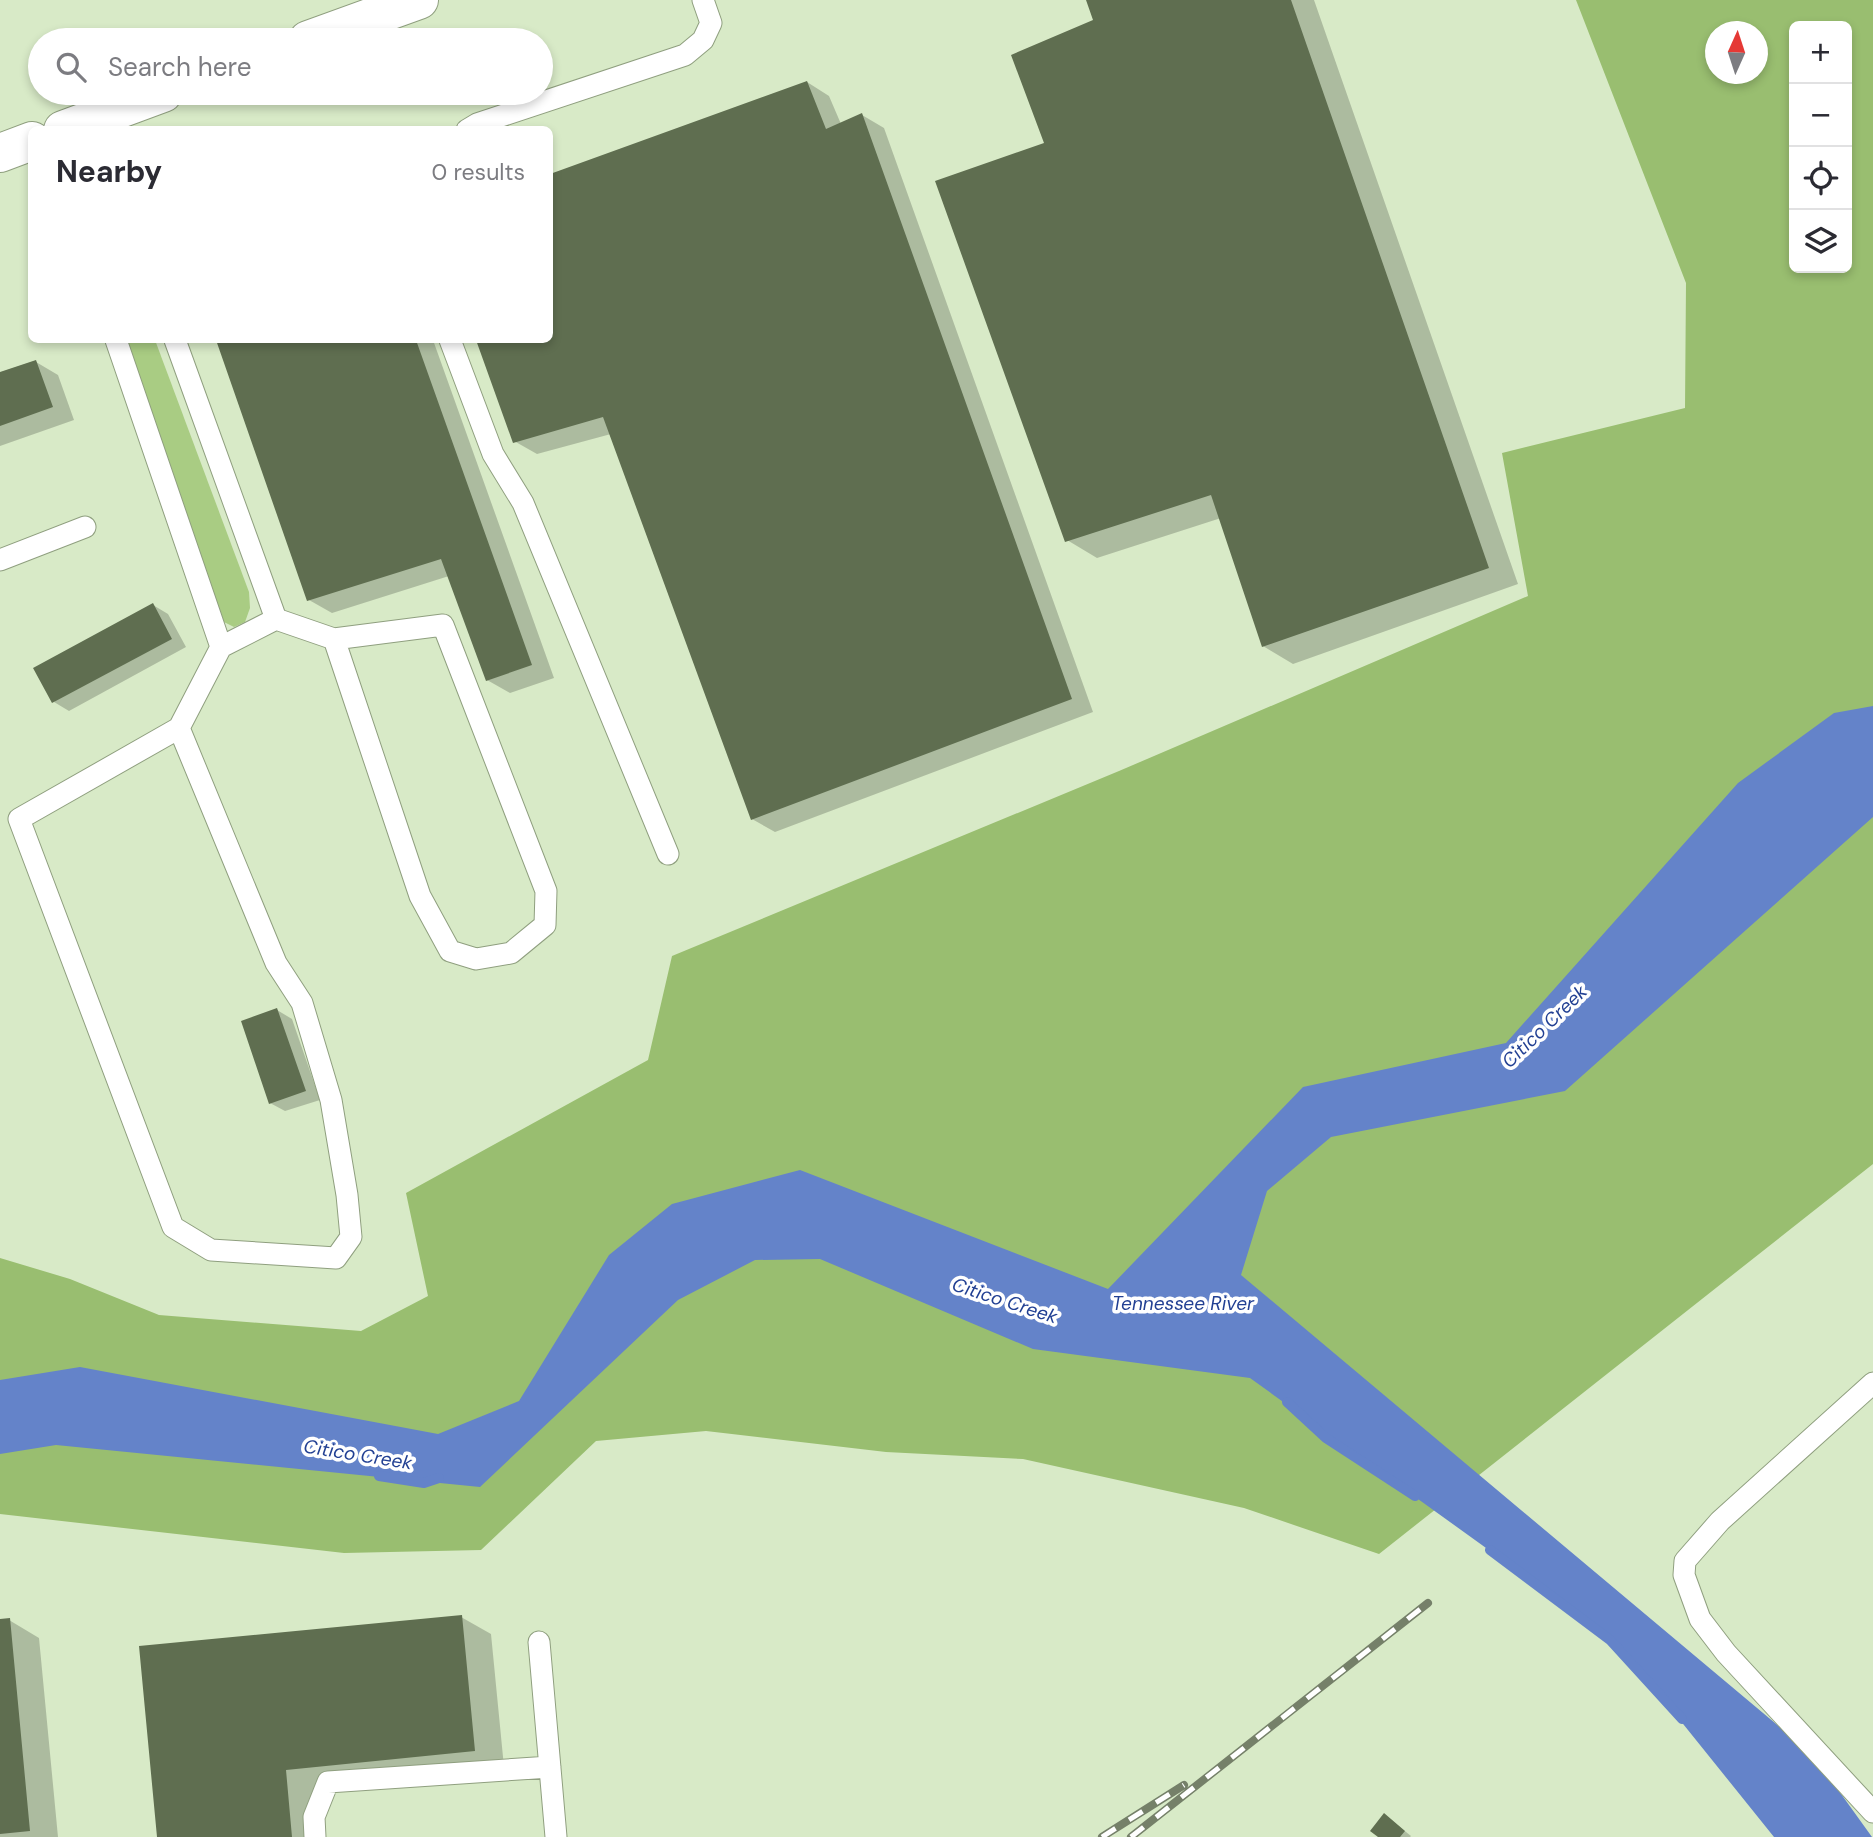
<!DOCTYPE html>
<meta charset="utf-8">
<style>
:root{--surface:#fff;--page:#f7f7f7;--text:#2b2b33;--muted:#7c7c81;--line:#e1e1e2}
body{margin:0;font-family:"DM Sans",sans-serif;background:var(--page);color:var(--text)}
.controls{position:absolute;right:21px;top:21px;display:grid;overflow:hidden;border-radius:10px;box-shadow:0 4px 10px #0003}
.controls button{width:63px;height:63px;display:grid;place-items:center;padding:0;border:0;border-bottom:2px solid var(--line);background:var(--surface);color:var(--text);font:35px sans-serif}
.compass{position:absolute;left:1705px;top:21px;width:63px;height:63px;border-radius:50%;background:var(--surface);box-shadow:0 4px 10px #0003;rotate:3deg}
.list{margin:0;padding:0;list-style:none}
h2{display:flex;justify-content:space-between;align-items:center;height:91px;margin:0;padding:0 28px;font-size:30px}
h2 small{font-size:23px;font-weight:400;color:var(--muted)}
.icon{flex:none;width:38px;height:38px;fill:none;stroke:currentColor;stroke-width:2;stroke-linecap:round;stroke-linejoin:round}
.map{position:relative;flex:none;width:1873px;height:1837px;overflow:hidden}
.search{position:absolute;background:var(--surface);box-shadow:0 4px 10px #0003;left:28px;top:28px;width:525px;height:77px;display:flex;align-items:center;gap:18px;box-sizing:border-box;padding:0 24px;border-radius:38px;color:var(--muted);font-size:26px}
.panel{position:absolute;background:var(--surface);box-shadow:0 4px 10px #0003;left:28px;top:126px;width:525px;height:217px;border-radius:10px}
.map>svg:first-child{display:block}
.green{fill:#a9cc83}
.forest{fill:#99be70;fill-rule:evenodd}
.water{fill:#6483c9}
.shadow{fill:#0003}
.lines{fill:none;stroke-linecap:round;stroke-linejoin:round}
.stream{stroke:#6483c9;stroke-width:10}
.building{fill:#5f6e50}
.service-casing{stroke:#8f9f7f;stroke-width:23}
.primary-casing{stroke:#8f9f7f;stroke-width:40}
.service{stroke:#fff;stroke-width:21}
.primary{stroke:#fff;stroke-width:38}
.rail-casing{stroke:#758069;stroke-width:8}
.rail{stroke:#fff;stroke-width:5;stroke-dasharray:16;stroke-linecap:butt}
.labels{text-anchor:middle;stroke-width:7;stroke-linejoin:round;paint-order:stroke}
.water-label{font-size:19px;font-style:italic;fill:#224093;stroke:#fff}
</style>
<div class="map">
<svg width="1873" height="1837" viewBox="0 0 1873 1837">
<rect width="100%" height="100%" fill="#d8eac7"/>
<path class="green" d="M120 340H155L249 592 250 608 245 622 234 627 222 621Z"/>
<path class="forest" d="M1576 0H1873V1164L1379 1554 1244 1508 1023 1459 886 1452 706 1431 596 1441 481 1550 344 1553 0 1514V1258L70 1279 159 1315 361 1331 428 1296 406 1193 648 1060 672 956 1119 771 1528 596 1502 453 1685 408 1686 283ZM1794 26H1847V268H1794ZM1716 32H1758V74H1716Z"/>
<path class="water" d="M1873 706V817L1565 1091 1331 1137 1267 1191 1241 1275 1813 1755 1872 1837H1774L1618 1643 1250 1378 1033 1349 820 1259 755 1260 678 1300 480 1487 56 1445 0 1454V1380L80 1367 438 1434 519 1401 609 1255 672 1204 800 1170 1108 1289 1303 1087 1506 1043 1738 783 1834 713Z"/>
<path class="shadow" d="M1088 0H1314L1518 584 1293 664 1263 646 1221 518 1097 558 1067 540 1046 144 1095 21Z
M807 82 829 96 841 124 862 115 884 128 1093 712 775 832 752 819 611 434 537 454 514 441 478 340H550V176Z
M218 340H433L554 678 510 693 487 680 449 576 332 613 309 600Z
M36 362 58 375 74 420 0 446V374Z
M153 605 168 614 186 647 69 711 54 702Z
M277 1010 292 1019 320 1100 285 1111 270 1103Z
M461 1617 491 1634 504 1767 315 1786 320 1837H159Z
M9 1620 39 1638 58 1837H0V1621Z
M1391 1820 1411 1836 1410 1837H1381Z"/>
<g class="lines">
<path class="stream" d="M1287 1402 1326 1438 1415 1496
M379 1476 424 1483 439 1478
M1490 1550 1610 1640 1682 1719"/>
</g>
<path class="building" d="M1086 0H1291L1489 568 1262 647 1211 495 1065 542 935 181 1044 143 1011 55 1093 20Z
M807 81 826 129 862 113 1072 699 751 820 603 417 513 443 476 340H550V174Z
M216 340H416L532 665 486 681 441 559 307 601Z
M36 360 53 407 0 426V372Z
M153 603 172 639 52 703 33 668Z
M277 1008 306 1091 269 1104 241 1021Z
M462 1615 475 1751 286 1770 292 1837H157L139 1646Z
M10 1618 30 1831 0 1834V1619Z
M1384 1813 1405 1831 1400 1837H1378L1370 1831Z"/>
<g class="lines">
<defs>
<path id="service" d="M467 130 477 124 685 55 703 40 711 23 703 0
M116 340 221 647
M175 340 276 619
M450 340 493 454 523 503 668 854
M0 560 85 527
M179 728 276 963 302 1003 331 1100 347 1195 351 1237 336 1258 211 1250 173 1227 19 819 179 728 221 647 276 619 334 639 443 625 546 891 545 925 511 953 476 959 450 951 420 896 334 639
M1873 1383 1720 1521 1685 1561 1684 1575 1700 1619 1726 1653 1873 1812
M539 1642 556 1837
M315 1837 314 1817 328 1782 550 1767"/>
<path id="primary" d="M308 40 419 0
M63 130 163 93
M0 153 32 141"/>
</defs>
<use href="#service" class="service-casing"/>
<use href="#primary" class="primary-casing"/>
<use href="#service" class="service"/>
<use href="#primary" class="primary"/>
<defs>
<path id="rail" d="M1102 1837 1184 1785
M1131 1837 1428 1603"/>
</defs>
<use href="#rail" class="rail-casing"/>
<use href="#rail" class="rail"/>
</g>
<g class="labels">
<g class="water-label">
<text transform="translate(1544 1026) rotate(-44)" y="7">Citico Creek</text>
<text transform="translate(1005 1300) rotate(18)" y="7">Citico Creek</text>
<text x="1183" y="1310">Tennessee River</text>
<text transform="translate(358 1454) rotate(9)" y="7">Citico Creek</text>
</g>
</g>
</svg>
<div class="controls">
<button>+</button>
<button>−</button>
<button><svg class="icon" aria-label="locate" viewBox="0 0 24 24"><circle cx="12" cy="12" r="6"/><path d="M12 2v4M12 18v4M2 12h4M18 12h4"/></svg></button>
<button><svg class="icon" aria-label="layers" viewBox="0 0 24 24"><path d="M12 4l9 5-9 5-9-5zM3 14l9 5 9-5"/></svg></button>
</div>
<svg class="compass" viewBox="-18 -18 36 36"><path d="M0-13l5 13h-10z" fill="#e53935"/><path d="M0 13l5-13h-10z" fill="#7c7c81"/></svg>
<div class="search"><svg class="icon" aria-label="search" viewBox="0 0 24 24"><circle cx="10" cy="10" r="6"/><path d="M15 15l6 6"/></svg>Search here</div>
<section class="panel">
<h2>Nearby<small>0 results</small></h2>
<ul class="list">
</ul>
</section>
</div>
